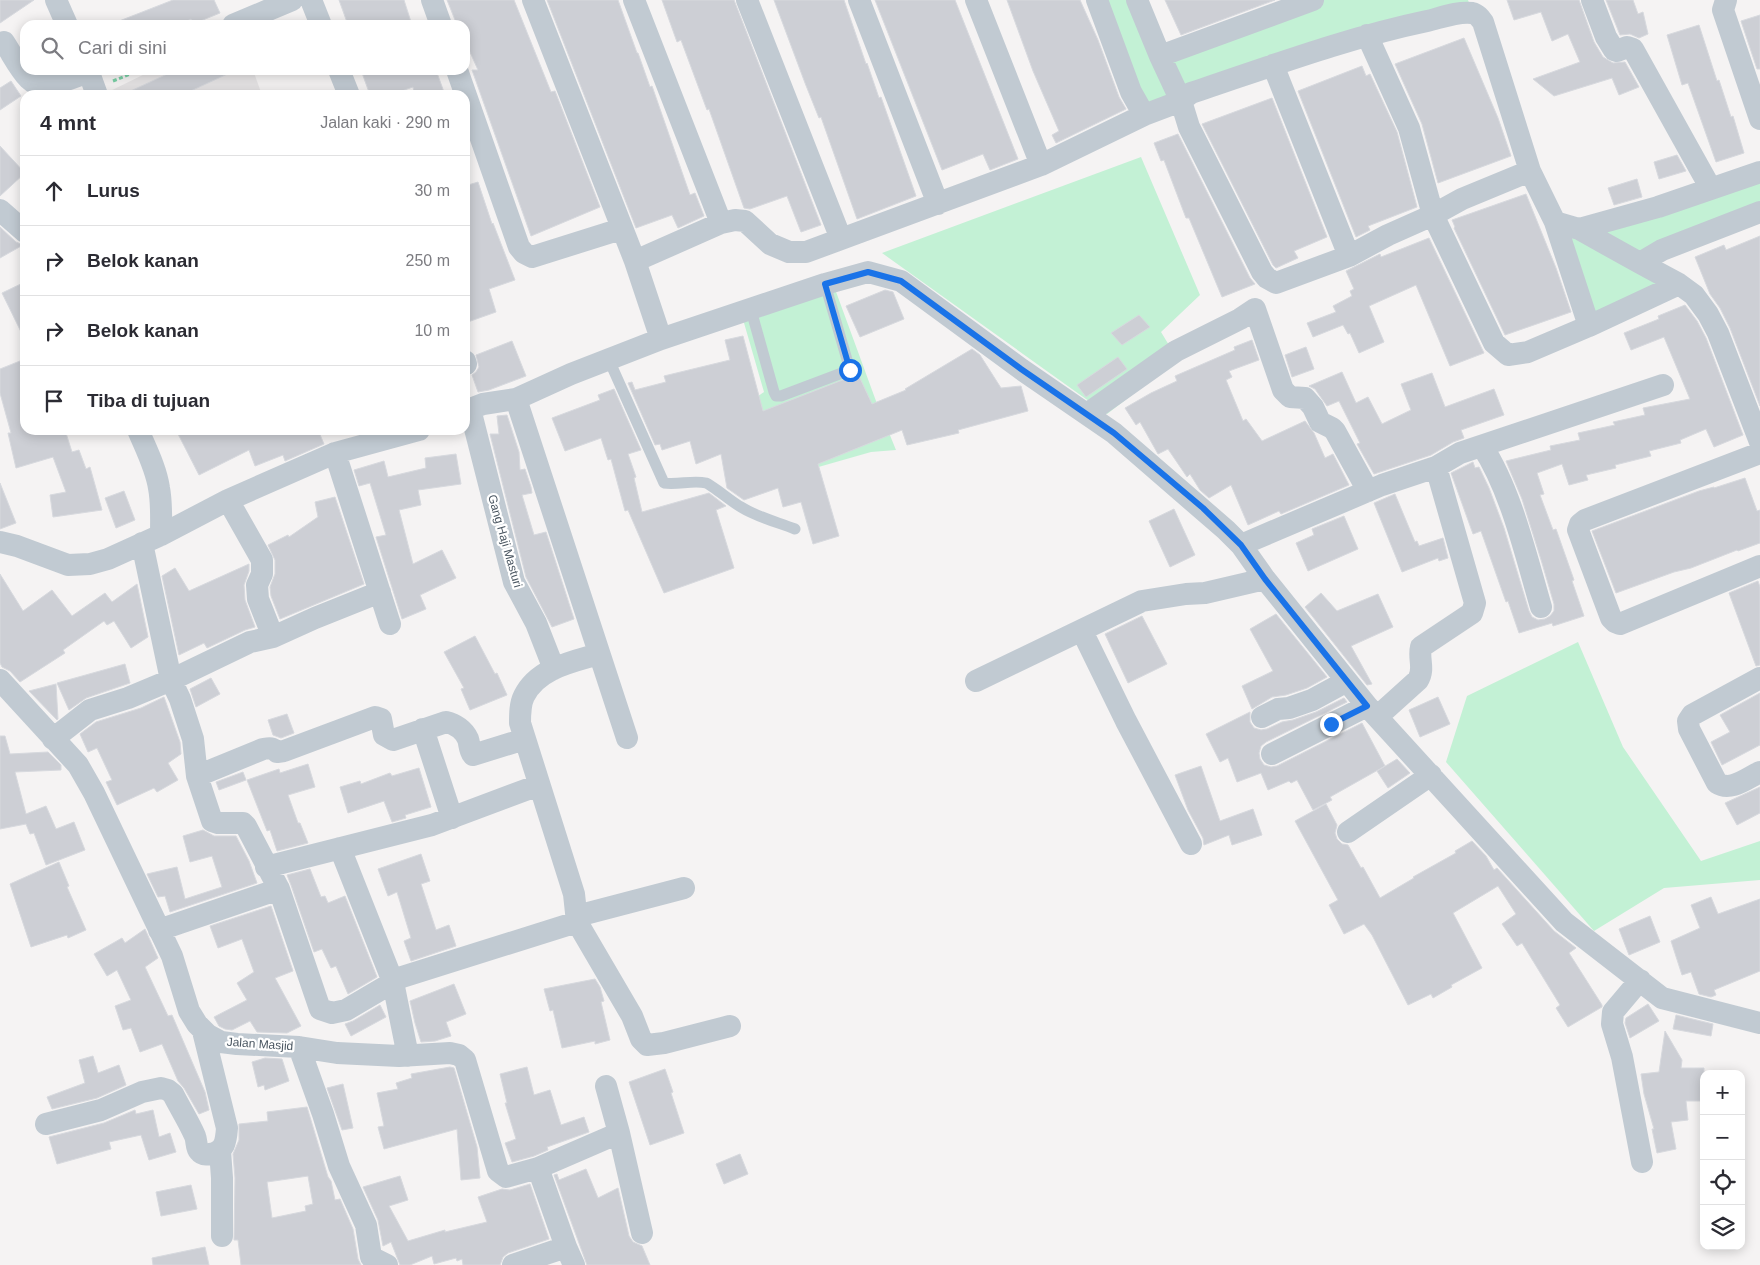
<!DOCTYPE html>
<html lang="id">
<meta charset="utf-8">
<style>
:root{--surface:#fff;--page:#f7f7f7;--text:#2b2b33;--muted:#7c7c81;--line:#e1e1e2}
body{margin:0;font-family:Arial,sans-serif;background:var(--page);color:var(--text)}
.controls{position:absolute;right:15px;bottom:15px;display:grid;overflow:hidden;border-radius:10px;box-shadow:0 2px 12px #0003}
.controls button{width:45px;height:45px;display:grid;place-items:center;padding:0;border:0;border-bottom:1px solid var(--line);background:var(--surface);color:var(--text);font:25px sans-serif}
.stop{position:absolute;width:15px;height:15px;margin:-11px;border:4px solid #1a73e8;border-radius:50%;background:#fff}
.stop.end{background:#1a73e8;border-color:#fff;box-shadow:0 1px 5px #0008}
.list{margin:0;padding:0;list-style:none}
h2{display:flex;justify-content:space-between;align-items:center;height:65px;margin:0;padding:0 20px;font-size:21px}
h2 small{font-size:16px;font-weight:400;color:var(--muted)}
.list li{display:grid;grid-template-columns:32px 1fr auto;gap:15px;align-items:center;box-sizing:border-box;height:70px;padding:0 20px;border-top:1px solid var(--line)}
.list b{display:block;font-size:19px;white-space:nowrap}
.list em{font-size:16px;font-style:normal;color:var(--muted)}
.icon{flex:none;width:28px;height:28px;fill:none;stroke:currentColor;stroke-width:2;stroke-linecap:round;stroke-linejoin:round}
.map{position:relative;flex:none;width:1760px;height:1265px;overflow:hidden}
.search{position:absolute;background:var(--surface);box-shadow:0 2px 12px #0003;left:20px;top:20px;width:450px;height:55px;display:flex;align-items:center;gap:12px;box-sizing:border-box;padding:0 18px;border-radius:15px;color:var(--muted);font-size:19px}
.panel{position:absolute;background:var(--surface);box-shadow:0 2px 12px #0003;left:20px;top:90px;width:450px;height:345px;border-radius:15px}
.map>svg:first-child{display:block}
.education{fill:#e6e4e5}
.green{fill:#c3f1d5}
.building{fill:#cdcfd5;stroke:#d7d9de;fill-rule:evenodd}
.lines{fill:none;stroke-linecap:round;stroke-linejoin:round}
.path{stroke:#7ad0a6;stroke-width:3;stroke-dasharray:4 2.5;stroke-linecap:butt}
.lane{stroke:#c1cad2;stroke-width:11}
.street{stroke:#c1cad2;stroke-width:22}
.route{stroke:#1a73e8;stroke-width:6}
.labels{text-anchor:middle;stroke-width:4.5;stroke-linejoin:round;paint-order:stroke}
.street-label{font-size:12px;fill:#4a5661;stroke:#fff}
</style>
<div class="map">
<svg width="1760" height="1265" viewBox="0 0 1760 1265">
<rect width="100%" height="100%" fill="#f5f3f3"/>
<path class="education" d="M153 70H253L262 95H102Z"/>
<path class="green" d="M1097 0H1137L1160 56 1313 0H1468L1473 13 1144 115Z
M1141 157 1200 295 1161 332 1178 360 1107 414 882 253Z
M1760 172V212L1640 263 1679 284 1589 326 1555 222 1579 229Z
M835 289 876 401 896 450 871 452 773 480 748 403 764 392 742 316Z
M1578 642 1623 747 1701 861 1760 841V880L1664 888 1594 931 1446 762 1467 696Z"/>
<path class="building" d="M0 0H34L0 23Z
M173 0H214L220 13 193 24 191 19 179 25H109Z
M339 0H404L412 25H348Z
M447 0H514L551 92 555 91 600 207 531 236 472 70H478L465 41V25H457Z
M547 0H618L637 53H638L650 87 652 86 690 195 695 193 704 216 678 228 672 215 636 228Z
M662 0H734L821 225 801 232 787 196 750 209 744 208 709 109 707 110 681 40 677 42Z
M774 0H844L866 64 867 63 879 98 881 97 916 196 857 219 821 117 819 118 805 83Z
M875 0H955L1018 159 990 170 983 154 942 170Z
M1007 0H1080L1098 40 1119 97 1126 109 1056 143 1052 135 1059 131 1033 71Z
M1165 0H1275L1181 35Z
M1507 0H1579L1594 42 1603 57 1613 63 1625 62 1639 87 1619 95 1612 78 1554 96 1533 79 1580 62 1568 34 1552 41 1541 12 1514 20Z
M1606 0H1633L1638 14 1643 12 1648 34 1639 38 1630 34 1620 35Z
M1760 15V69H1757L1741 21Z
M1699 25 1717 81 1719 80 1731 117 1733 116 1744 153 1716 162 1688 83 1682 85 1667 35Z
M1464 38 1498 118 1511 156 1438 183 1422 124 1395 64Z
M1362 66 1366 76 1370 74 1397 132 1417 207 1368 226 1370 230 1356 237 1298 91Z
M176 70H236L182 95H122Z
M361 70H436L445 95H419L417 91 414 92 413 87 390 95H370Z
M11 81 21 96 0 110V88Z
M1272 98 1327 237 1294 251 1298 258 1276 268 1273 265 1202 124Z
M1178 134 1250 278 1255 284 1222 297 1189 218H1186L1164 160 1161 161 1154 143Z
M0 146 25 173 0 196Z
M1677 155 1686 171 1659 179 1654 162Z
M1637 179 1642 197 1614 205 1608 188Z
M478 182 492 224 493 223 515 280 489 289 496 312 465 323V186Z
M1526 194 1556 268 1571 312 1505 335 1454 228 1455 227 1452 220Z
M0 227 16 242 23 245 0 258Z
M1760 236V406L1730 328 1720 308 1710 294 1695 257 1724 245 1726 250Z
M1429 238 1484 353 1450 366 1416 285 1369 306 1384 342 1359 353 1350 333 1348 334 1343 325 1313 337 1307 323 1336 312 1333 306 1352 296 1350 291 1354 289 1346 271 1380 254 1381 257Z
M25 282V340L2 293Z
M885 290 893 292 904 319 860 337 846 306Z
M1685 305 1697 321 1706 338 1743 435 1714 447 1706 429 1680 440 1681 443 1649 451 1651 456 1615 465 1616 468 1586 475 1588 480 1569 485 1562 464 1537 473 1544 494 1540 495 1553 530 1556 529 1574 580 1572 581 1584 616 1553 626 1552 623 1519 633 1508 601 1506 602 1481 531 1473 534 1451 473 1473 462 1475 468 1479 467 1489 488 1504 528 1529 611 1532 617 1538 620 1545 619 1550 616 1554 611V604L1542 563 1522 499 1506 461 1551 450 1550 446 1580 440 1578 433 1615 425 1613 422 1645 415 1643 408 1690 399 1664 337 1631 350 1624 333 1659 319 1658 316Z
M1139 315 1150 327 1122 345 1111 333Z
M743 336 763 411 858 374 872 404 906 390 905 389 972 349 980 355 1001 388 1021 386 1028 411 958 430 959 433 907 445 902 430 818 464 839 536 813 544 801 502 783 507 778 488 744 500 727 488 721 454 696 464 690 441 662 450 660 444 655 445 628 383 632 382 635 390 666 382 664 376 730 360 725 340Z
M1252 340 1259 360 1229 371 1232 377 1226 380 1243 421 1246 419 1262 441 1305 421 1314 433 1325 458 1333 454 1349 485 1281 514 1279 511 1248 525 1231 485 1209 498 1200 490 1190 474 1187 477 1168 449 1158 454 1140 422 1136 425 1125 408 1151 393 1177 381 1175 376 1235 350 1234 347Z
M512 341 526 376 489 390 478 392 472 375 476 372 479 367 476 355Z
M1306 347 1314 369 1292 377 1285 355Z
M1118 357 1127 369 1086 397 1077 385Z
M25 359V430H65L72 452 79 450 86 469 90 467 102 510 53 517 50 495 66 492 53 457 16 468 8 433H11L0 393V369Z
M1342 372 1356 403 1368 397 1382 424 1411 410 1401 384 1432 373 1445 407 1494 389 1504 415 1461 430 1464 438 1453 442 1431 455 1374 474 1357 444 1360 443 1339 401 1327 406 1315 389 1309 386Z
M614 389 641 450 628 454 636 477 634 478 642 512 709 493 726 506 716 510 734 568 664 593 628 510 625 511 611 459 608 460 601 438 565 451 552 418 600 400 598 395Z
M507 415 519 452 520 470 525 469 531 487 532 493 522 495 534 535 546 532 574 619 552 627 526 577 490 434H499L497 416Z
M176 430H318L324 444 285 461 283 455 255 466 249 450 199 475Z
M456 454 461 484 418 490 421 505 399 510 413 564 442 550 456 578 420 595 426 609 402 619 376 537 386 535 370 483 359 486 354 470 384 461 388 477 426 468 425 458Z
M1745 478 1757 511 1760 510V543L1738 551 1737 550 1691 568 1674 572 1616 593 1592 531 1699 491 1714 487V488Z
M0 483 16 523 0 529Z
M124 491 135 520 116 528 105 498Z
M1395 494 1415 542 1417 541 1419 546 1443 538 1448 558 1439 561 1438 558 1402 572 1374 503Z
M335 497 364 584 280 619 271 596 270 587 275 574V560L268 545 288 535 289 537 318 517 315 502Z
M1174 509 1195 555 1170 567 1149 521Z
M1344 516 1358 549 1308 571 1296 543 1314 535 1312 529Z
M249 564V571L244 585 245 600 255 627 245 630 207 648 204 643 179 655 162 576 175 568 189 591Z
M0 574 23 611 52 590 72 616 105 593 112 602 137 584 148 637 131 648 114 621 107 625 104 621 63 650 65 653 20 682 10 671 2 667 0 663Z
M1758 581 1760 587V665L1756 666 1729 593Z
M1321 593 1337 611 1378 594 1393 627 1351 646 1372 684 1367 685 1305 607Z
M1276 614 1327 677 1307 688 1286 695 1272 697 1252 709 1242 686 1273 671 1250 629Z
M1142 616 1167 664 1128 683 1105 634Z
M475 636 495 674 497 673 507 695 470 710 461 689 464 688 444 652Z
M125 664 130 683 86 698 69 710 57 683Z
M211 678 220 694 196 707 190 689Z
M56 684 58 719 57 720 29 691Z
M1760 693V745L1722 765 1711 742 1730 732 1720 715Z
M164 697 180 742 181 754 168 763 178 780 157 792 154 788 117 805 106 782 112 780 97 748 88 752 80 734 96 722 141 708Z
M1438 697 1450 724 1420 737 1409 710Z
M1344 698 1347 702 1266 742 1261 746 1259 753 1260 759 1264 765 1271 767 1277 766 1362 723 1385 766 1330 797 1332 800 1313 810 1297 780 1291 783 1289 781 1268 790 1261 773 1237 782 1228 758 1220 762 1206 734 1250 712V722L1254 728 1261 730 1267 729 1282 722 1293 720 1316 712Z
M287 714 294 733 281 738 273 735 268 720Z
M0 736H5L10 754 48 752 61 765V770L15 772 26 814 46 806 56 829 74 822 85 850 46 865 34 833 30 834 26 824 0 829Z
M1397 759 1410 773 1388 788 1377 771Z
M308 764 315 787 288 795 298 823H300L308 843 277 851 270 830 267 831 247 780 279 769 280 773Z
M1201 766 1220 821 1253 809 1262 835 1232 845 1229 835 1204 845 1203 838 1188 810 1175 775Z
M419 768 431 807 405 815 406 818 392 822 384 801 348 813 340 787 360 781 361 784 390 773 392 776Z
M243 772 246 780 219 790 216 782Z
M1760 787V813L1737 825 1725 803Z
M1326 804 1337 825 1335 833 1337 839 1342 844 1348 845 1361 868 1363 867 1380 898 1414 878 1413 877 1456 853 1455 851 1472 841 1486 856 1494 870 1497 868 1554 931 1576 948 1569 953 1602 1005V1007L1568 1027 1556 1008 1560 1005 1522 943 1517 946 1502 924 1516 914 1498 886 1453 913 1482 968 1451 985 1452 987 1433 998 1431 994 1408 1005 1372 935 1364 924 1344 934 1329 905 1338 900 1295 821Z
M203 830 214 836H236L249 861 257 883 170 912 165 896 158 897 147 874 177 867 185 899 222 887 212 856 190 862 183 836Z
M421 854 430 881 421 884 436 930 449 925 456 946 411 961 404 941 411 938 397 892 388 896 378 869Z
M59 862 69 886 67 887 86 930 68 938 67 935 31 947 10 884Z
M310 869 321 897 325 896 328 903 345 896 377 977 348 994 336 966 331 968 322 949 314 952 291 885 287 875Z
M1711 897 1718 914 1760 899V971L1714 990 1716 995 1711 997 1699 994 1691 972 1682 975 1671 941 1700 928 1691 905Z
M271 906 293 971 275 978 301 1026 287 1033 257 1032 250 1021 232 1030 225 1029 219 1026 214 1017 247 1000 237 983 254 972 242 939 218 948 210 926Z
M1650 916 1660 942 1629 955 1619 929Z
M145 929 158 958 145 967 168 1016 172 1015 205 1092 209 1110 199 1114 184 1088 178 1081 162 1044 140 1052 131 1028 123 1030 115 1006 131 1000 117 970 107 976 94 954 122 938 125 943Z
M595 979 600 987 604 1001 601 1002 610 1040 595 1044V1041L562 1048 553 1010 550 1011 544 989Z
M454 984 466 1014 446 1022 451 1036 435 1041 421 1042 415 1023 410 1001Z
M1648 1004 1659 1021 1630 1038 1625 1023 1626 1018Z
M380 1005 386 1017 351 1036 345 1024 353 1021Z
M1676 1015 1713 1024 1711 1036 1673 1029Z
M1665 1031 1682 1060 1681 1068H1704V1101H1686L1688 1120 1671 1122 1676 1149 1657 1153 1652 1129H1654L1644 1094 1641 1074 1659 1072Z
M93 1056 98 1073 119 1065 126 1085 97 1098 52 1109 47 1097 85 1083 79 1060Z
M265 1058 282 1059 289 1081 265 1090 264 1085 258 1087 252 1062Z
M450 1067 454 1068 477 1147 480 1178 461 1180 457 1129 384 1149 378 1127 384 1126 377 1093 398 1089 396 1083 412 1078 411 1074Z
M527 1067 534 1095 550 1090 561 1125 584 1117 589 1132 547 1147 548 1150 534 1156 512 1162 505 1143 516 1139 505 1103H507L500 1074Z
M665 1069 673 1092 671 1093 684 1133 650 1145 629 1082Z
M343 1084 353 1128 342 1130 327 1088Z
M307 1107 328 1177 331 1181 335 1200 340 1199 353 1229 358 1259 361 1265H241L238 1240H234L235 1178 233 1154 239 1140V1124L268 1121 267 1112ZM308 1176 313 1204 305 1206 306 1211 272 1218 267 1182Z
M135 1110 136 1114 153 1110 159 1137 170 1133 176 1152 149 1160 141 1135 109 1142 111 1149 57 1164 49 1137 104 1123Z
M740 1154 748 1174 724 1184 716 1164Z
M586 1169 598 1198 618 1188 629 1236 633 1242 642 1246 650 1265H587L554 1175 557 1174 559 1180Z
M400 1176 408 1200 389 1206 408 1241 445 1230V1232L487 1222 478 1197 502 1189 510 1190 530 1184 549 1239 508 1253 503 1257 500 1265H463L462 1259 457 1261 456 1258 434 1264 432 1256 410 1265H400L391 1242 383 1246 378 1220 363 1187Z
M191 1185 197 1209 161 1216 156 1192Z
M205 1247 209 1265H153L152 1258Z"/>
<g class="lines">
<path class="path" d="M113 81 140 70"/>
<path class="lane" d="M751 310 774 392 776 396H781L850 370 825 284
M609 360 664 483C678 485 693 480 706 483 712 485 733 503 741 507 757 517 777 522 795 529"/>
<path class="street" d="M56 0 67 25
M311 0 321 25
M432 0 441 25
M533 0 635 261 661 339
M634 0 721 223
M747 0 841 239
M859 0 938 204
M976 0 1041 165
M1097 0 1131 92 1144 115
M1137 0 1160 56 1181 101 1189 127 1262 272 1267 278 1276 283 1349 256 1388 235 1433 215 1462 199 1530 171
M1592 0 1606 37 1614 50 1617 51 1627 47 1633 49 1711 189
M1726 0 1723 10 1760 119
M233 25 292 0
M1367 35 1409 128 1433 215 1494 343 1508 355 1528 352 1589 326 1679 284
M4 42C12 54 19 69 29 79 43 93 73 77 89 72
M1160 56 1313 0
M1273 65 1349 256
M88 70 97 95
M339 70 349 95
M457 70 519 247 524 253 532 257 621 229
M0 210 25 232
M1555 222 1579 229 1640 263 1679 284 1694 295 1708 314 1718 333 1760 442
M1579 229 1658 207 1760 172
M635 261 721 223 735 220 745 221 770 244 789 252H806L1041 165 1144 115 1181 101 1191 93C1269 67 1346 38 1427 21 1440 18 1458 11 1472 13 1477 14 1480 18 1483 22L1530 171 1555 222 1589 326
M1640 263 1662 250 1760 212
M465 361 466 364
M516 399 627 738
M470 409 514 582 536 623 554 669
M465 411 483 404 516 399 571 374 661 339 825 284 868 272 901 281 1021 369 1114 433 1226 530 1241 545 1265 579 1367 706 1564 922 1662 998 1760 1023
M1087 414 1176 351 1240 319 1255 309 1283 390 1290 397 1305 398 1313 407 1320 422 1332 428 1335 431 1368 491
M138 430C146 449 156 468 159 488 162 504 161 519 161 535
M1482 446C1511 490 1526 556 1541 607
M335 453 390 624
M1760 453 1585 520 1580 524 1578 530 1611 618 1615 622 1620 624 1760 566
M228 500 262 560V574L257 585 258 599 273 637
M0 542 17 546 68 565 90 564 108 559 161 535 228 500 335 453 419 430
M142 543 171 680 180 699 193 739 197 776 212 821 218 823H243L246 826 279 889 320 1009 332 1013 346 1010 402 977 577 922
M1241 545 1382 485 1436 467 1460 453 1663 385
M1082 631 1126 721 1191 844
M599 654C572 662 538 668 524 696 520 704 520 714 520 723L574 894 577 922 632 1016 641 1039 647 1045 664 1043 730 1026
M1760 678 1692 715 1688 721 1689 729 1717 783C1731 792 1747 778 1760 772
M0 680 78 765 94 793 172 956 189 1011 197 1024 208 1035 221 1042 237 1044 299 1047 337 1053 399 1056 450 1053 459 1055 465 1060 498 1171 506 1177 538 1168 566 1247 574 1265
M976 681 1142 601 1186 594 1205 593 1265 579
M1262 717 1278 709 1289 708 1312 700 1347 681
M1377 717 1418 680C1425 669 1418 659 1421 647L1472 613 1475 603 1436 467
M423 729 452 818
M53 739 90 710 128 698 171 680 250 642 273 637 315 618 380 592
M1272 754 1367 706
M197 776 263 749C269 748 272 747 277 752L284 751 375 717 381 719 384 735 393 740 446 722C455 724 464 730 468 739 470 745 469 750 473 755L525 739
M1348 832 1431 775
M340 848 393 982 408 1056
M266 867 432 825 539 785
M577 916 684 888
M159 930 279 889
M1640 980 1613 1012 1612 1024 1622 1057 1642 1162
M299 1047 323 1114 339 1166 366 1225 371 1257 387 1265
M606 1086 619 1133 642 1233
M46 1124 101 1110 142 1092 161 1088 168 1090 173 1094C180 1108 189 1122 195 1136 197 1141 196 1148 199 1151 202 1155 206 1155 210 1154 225 1152 226 1141 227 1128L203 1031
M220 1151 222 1178V1236
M538 1168 619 1133
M513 1265 566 1247"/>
</g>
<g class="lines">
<path class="route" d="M850 370 825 284 868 272 901 281 1021 369 1114 433 1203 508 1241 545 1265 579 1367 706 1331 724"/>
</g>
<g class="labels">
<g class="street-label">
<text transform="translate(505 541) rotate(74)" y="4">Gang Haji Masturi</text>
<text transform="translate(260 1044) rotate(4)" y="4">Jalan Masjid</text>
</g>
</g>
</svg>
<div class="controls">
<button>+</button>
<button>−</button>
<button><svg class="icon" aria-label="locate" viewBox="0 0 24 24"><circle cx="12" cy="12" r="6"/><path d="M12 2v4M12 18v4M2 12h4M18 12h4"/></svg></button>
<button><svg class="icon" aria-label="layers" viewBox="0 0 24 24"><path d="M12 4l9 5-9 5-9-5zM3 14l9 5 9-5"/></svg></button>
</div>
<div class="stop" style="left:850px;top:370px"></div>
<div class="stop end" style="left:1331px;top:724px"></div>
<div class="search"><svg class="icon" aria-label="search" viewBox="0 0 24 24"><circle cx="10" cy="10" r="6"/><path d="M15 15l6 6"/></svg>Cari di sini</div>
<section class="panel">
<h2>4 mnt<small>Jalan kaki · 290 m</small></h2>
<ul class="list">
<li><svg class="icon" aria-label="ahead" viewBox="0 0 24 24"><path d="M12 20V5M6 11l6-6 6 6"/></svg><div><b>Lurus</b></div><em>30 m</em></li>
<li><svg class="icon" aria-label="right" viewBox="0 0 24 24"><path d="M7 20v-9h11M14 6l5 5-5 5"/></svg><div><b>Belok kanan</b></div><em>250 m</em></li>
<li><svg class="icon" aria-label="right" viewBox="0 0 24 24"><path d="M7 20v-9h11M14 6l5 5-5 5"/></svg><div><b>Belok kanan</b></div><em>10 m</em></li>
<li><svg class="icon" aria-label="arrive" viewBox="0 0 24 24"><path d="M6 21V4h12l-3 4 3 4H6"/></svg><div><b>Tiba di tujuan</b></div></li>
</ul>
</section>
</div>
